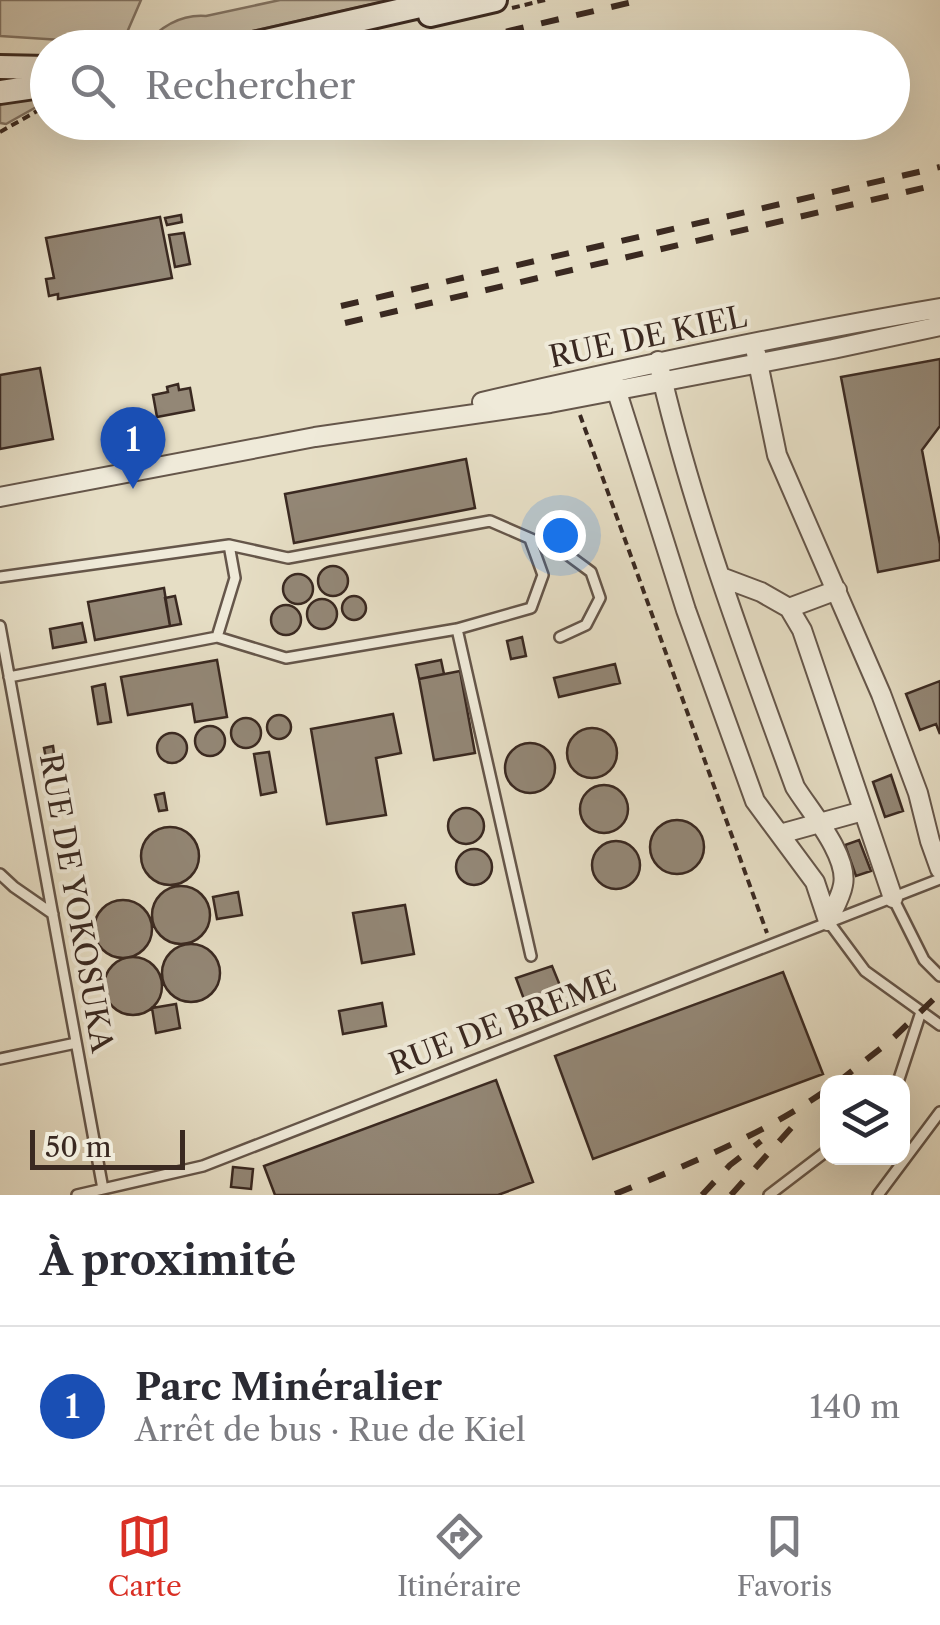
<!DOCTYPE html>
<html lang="fr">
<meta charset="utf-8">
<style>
:root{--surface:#fff;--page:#f7f7f7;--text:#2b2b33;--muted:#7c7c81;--line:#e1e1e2;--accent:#d93025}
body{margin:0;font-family:"Libre Caslon Text",serif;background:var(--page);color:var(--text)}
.controls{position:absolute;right:30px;bottom:30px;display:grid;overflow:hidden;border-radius:20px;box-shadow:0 10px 40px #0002}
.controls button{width:90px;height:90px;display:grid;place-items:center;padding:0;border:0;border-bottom:2px solid var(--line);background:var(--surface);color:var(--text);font:50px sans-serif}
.scale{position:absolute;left:30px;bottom:25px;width:155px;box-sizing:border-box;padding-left:10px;border:5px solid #3a2921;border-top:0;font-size:28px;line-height:35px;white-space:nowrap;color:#3a2921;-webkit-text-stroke:8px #efead9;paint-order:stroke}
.you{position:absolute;left:560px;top:535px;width:35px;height:35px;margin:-25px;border:8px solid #fff;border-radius:50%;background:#1a73e8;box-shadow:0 0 0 15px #1a73e833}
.badge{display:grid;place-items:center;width:65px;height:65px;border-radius:50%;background:var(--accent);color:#fff;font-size:32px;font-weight:700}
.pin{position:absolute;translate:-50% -82px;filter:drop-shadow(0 2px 5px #0008)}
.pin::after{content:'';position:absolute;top:52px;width:35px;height:30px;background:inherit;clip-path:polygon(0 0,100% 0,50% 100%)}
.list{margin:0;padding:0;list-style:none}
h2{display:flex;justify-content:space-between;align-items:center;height:130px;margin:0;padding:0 40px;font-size:42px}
h2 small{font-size:32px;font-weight:400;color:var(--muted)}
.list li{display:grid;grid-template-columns:65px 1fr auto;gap:30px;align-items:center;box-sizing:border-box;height:160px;padding:0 40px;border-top:2px solid var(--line)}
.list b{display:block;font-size:38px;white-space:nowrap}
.list p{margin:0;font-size:32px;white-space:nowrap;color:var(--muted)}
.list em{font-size:32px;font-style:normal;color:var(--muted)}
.icon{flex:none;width:55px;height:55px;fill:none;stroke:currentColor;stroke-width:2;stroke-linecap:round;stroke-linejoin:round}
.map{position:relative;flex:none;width:940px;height:1195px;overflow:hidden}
.search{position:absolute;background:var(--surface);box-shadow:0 10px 40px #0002;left:30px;right:30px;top:30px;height:110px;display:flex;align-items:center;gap:25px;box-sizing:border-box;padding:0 35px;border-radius:55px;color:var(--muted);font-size:38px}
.sheet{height:290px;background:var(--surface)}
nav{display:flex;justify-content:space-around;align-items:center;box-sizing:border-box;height:140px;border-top:2px solid var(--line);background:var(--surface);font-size:28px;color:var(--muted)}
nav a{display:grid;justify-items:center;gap:5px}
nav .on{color:var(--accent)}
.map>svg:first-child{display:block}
.green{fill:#c9bfa9;stroke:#827465;stroke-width:2.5}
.building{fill:#938776;stroke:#3a2921;stroke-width:2.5}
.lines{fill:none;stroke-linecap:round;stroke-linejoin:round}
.lane-casing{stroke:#65564a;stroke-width:14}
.street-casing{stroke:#65564a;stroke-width:22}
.secondary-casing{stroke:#3a2921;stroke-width:28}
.path{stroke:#3a2921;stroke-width:4;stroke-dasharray:8 5;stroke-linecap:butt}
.lane{stroke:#efead9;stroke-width:9}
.street{stroke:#efead9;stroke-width:18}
.secondary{stroke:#efead9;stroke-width:22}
.rail{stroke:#3a2921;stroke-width:6;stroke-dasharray:18 18;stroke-linecap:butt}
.labels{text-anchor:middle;stroke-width:8;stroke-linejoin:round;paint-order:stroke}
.street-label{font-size:30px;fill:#3a2921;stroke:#efead9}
</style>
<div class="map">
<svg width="940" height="1195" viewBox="0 0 940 1195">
<rect width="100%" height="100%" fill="#e6dec5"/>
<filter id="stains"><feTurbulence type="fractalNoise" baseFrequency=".002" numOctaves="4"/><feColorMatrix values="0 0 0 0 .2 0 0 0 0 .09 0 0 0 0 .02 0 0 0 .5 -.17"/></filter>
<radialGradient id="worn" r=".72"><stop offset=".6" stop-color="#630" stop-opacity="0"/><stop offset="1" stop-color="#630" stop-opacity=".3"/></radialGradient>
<path class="green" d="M0 0H141L122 44 0 36Z
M280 0H390L182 47H143C159 28 180 14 206 16Z
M47 92V101L6 124 0 123V101Z"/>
<path class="building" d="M181 215 182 222 167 225 165 218Z
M160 217 172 278 58 299V294L49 296 46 279 54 278 46 238Z
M184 233 190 264 175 267 169 235Z
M940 359V426L922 450 940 544V560L878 572 841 377Z
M40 368 53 439 0 449V375Z
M178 384 179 390 190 388 194 410 157 417 153 395 168 392 167 387Z
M466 459 475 508 294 543 285 494Z
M318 581a15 15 0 1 1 30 0a15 15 0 1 1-30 0Z
M283 589a15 15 0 1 1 30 0a15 15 0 1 1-30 0Z
M164 588 170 626 95 640 88 602Z
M175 596 181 624 170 626 165 598Z
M342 608a12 12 0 1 1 24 0a12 12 0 1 1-24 0Z
M307 614a15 15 0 1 1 30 0a15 15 0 1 1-30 0Z
M271 620a15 15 0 1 1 30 0a15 15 0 1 1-30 0Z
M82 623 86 642 53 648 50 629Z
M522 637 526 656 511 659 507 641Z
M217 660 227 717 195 722 192 704 128 715 121 677Z
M441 660 444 674 419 679 416 665Z
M615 664 620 683 559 697 554 678Z
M460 671 475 753 434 760 419 679Z
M940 681V734L936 724 920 730 906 694Z
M105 684 111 722 98 724 92 687Z
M393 714 401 753 376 758 386 815 327 824 311 729Z
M267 727a12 12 0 1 1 24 0a12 12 0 1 1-24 0Z
M231 733a15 15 0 1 1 30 0a15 15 0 1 1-30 0Z
M195 741a15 15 0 1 1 30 0a15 15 0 1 1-30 0Z
M567 753a25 25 0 1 1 50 0a25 25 0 1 1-50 0Z
M157 748a15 15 0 1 1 30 0a15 15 0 1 1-30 0Z
M505 768a25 25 0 1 1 50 0a25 25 0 1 1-50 0Z
M53 746 56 768 48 769 44 748Z
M269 752 276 792 261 795 254 754Z
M891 775 903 811 885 817 873 782Z
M580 809a24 24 0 1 1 48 0a24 24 0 1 1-48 0Z
M164 793 167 810 159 811 155 795Z
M448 826a18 18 0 1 1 36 0a18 18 0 1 1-36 0Z
M650 847a27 27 0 1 1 54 0a27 27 0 1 1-54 0Z
M141 856a29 29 0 1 1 58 0a29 29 0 1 1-58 0Z
M859 840 871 871 856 876 845 845Z
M592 865a24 24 0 1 1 48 0a24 24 0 1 1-48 0Z
M456 867a18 18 0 1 1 36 0a18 18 0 1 1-36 0Z
M152 915a29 29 0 1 1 58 0a29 29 0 1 1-58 0Z
M238 892 242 915 217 919 213 897Z
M94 929a29 29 0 1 1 58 0a29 29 0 1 1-58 0Z
M405 905 414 954 362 963 353 913Z
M162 973a29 29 0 1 1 58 0a29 29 0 1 1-58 0Z
M104 986a29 29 0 1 1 58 0a29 29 0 1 1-58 0Z
M552 966 561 988 525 1002 516 978Z
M783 972 823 1074 593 1159 555 1056Z
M382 1003 386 1026 343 1034 339 1011Z
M176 1004 180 1028 156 1033 152 1008Z
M496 1080 533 1182 498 1195H275L264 1166Z
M233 1167 253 1169 251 1189 231 1187Z"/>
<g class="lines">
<defs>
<path id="lane" d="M229 545 288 558 490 521 568 555 591 572 600 598 586 625 560 637
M0 577 229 545 235 578 217 637 9 677
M0 626 103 1189
M457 629 531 956
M217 637 286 658 457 629 531 608 543 575 530 539
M0 874 14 887 53 914
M893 898 924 960 940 976
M828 921 865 971 940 1025
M0 1059 76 1043
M898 1082 921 1012
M77 1195 203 1166 940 879
M769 1195 828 1150
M878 1195 940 1112"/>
<path id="street" d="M756 353 777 455 881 694 918 793 930 841 940 869
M658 361C691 506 744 647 795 787 810 811 849 856 843 885 841 897 833 910 828 921
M611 373 686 610 755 801 815 882 828 921
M482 402C634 367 786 334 940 308
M0 497 315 437 550 403 833 349 940 326
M721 577 761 592 789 608 802 630 893 898
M789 608 837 590
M780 834 863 811"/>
<path id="secondary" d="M430 15 495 0
M236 48 446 0
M0 67 48 68
M0 92 48 85"/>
</defs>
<use href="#lane" class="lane-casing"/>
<use href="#street" class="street-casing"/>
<use href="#secondary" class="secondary-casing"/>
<path class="path" d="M512 8 545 0
M0 132 39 110
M580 415 767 933"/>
<use href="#lane" class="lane"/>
<use href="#street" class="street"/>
<use href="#secondary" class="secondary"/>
<path class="rail" d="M436 48 641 0
M341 306 940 167
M345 323 940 184
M838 1082 890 1041 940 993
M615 1194C689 1164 763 1135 828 1089
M702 1195 730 1165 761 1141
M731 1195 802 1116"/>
</g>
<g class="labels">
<g class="street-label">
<text transform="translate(648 337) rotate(-12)" y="10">RUE DE KIEL</text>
<text transform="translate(76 903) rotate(80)" y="10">RUE DE YOKOSUKA</text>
<text transform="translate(503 1023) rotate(-21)" y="10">RUE DE BREME</text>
</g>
</g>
<rect width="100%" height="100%" filter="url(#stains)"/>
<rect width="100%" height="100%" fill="url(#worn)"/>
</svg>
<div class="controls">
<button><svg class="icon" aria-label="layers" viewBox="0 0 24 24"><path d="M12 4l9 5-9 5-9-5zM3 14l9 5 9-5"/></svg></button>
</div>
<div class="scale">50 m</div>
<div class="you"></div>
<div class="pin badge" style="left:133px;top:489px;background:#1a4fb4">1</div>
<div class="search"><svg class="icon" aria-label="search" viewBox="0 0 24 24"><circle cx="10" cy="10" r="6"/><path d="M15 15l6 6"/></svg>Rechercher</div>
</div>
<section class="sheet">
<h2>À proximité<small></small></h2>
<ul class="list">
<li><span class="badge" style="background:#1a4fb4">1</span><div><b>Parc Minéralier</b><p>Arrêt de bus · Rue de Kiel</p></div><em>140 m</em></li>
</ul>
</section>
<nav>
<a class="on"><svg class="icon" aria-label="map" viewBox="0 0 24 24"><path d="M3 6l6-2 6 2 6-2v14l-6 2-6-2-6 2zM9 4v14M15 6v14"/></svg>Carte</a>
<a><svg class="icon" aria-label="directions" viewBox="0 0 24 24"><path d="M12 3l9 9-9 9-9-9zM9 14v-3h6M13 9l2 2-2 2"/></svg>Itinéraire</a>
<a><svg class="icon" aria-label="saved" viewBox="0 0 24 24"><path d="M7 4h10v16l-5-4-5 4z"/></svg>Favoris</a>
</nav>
